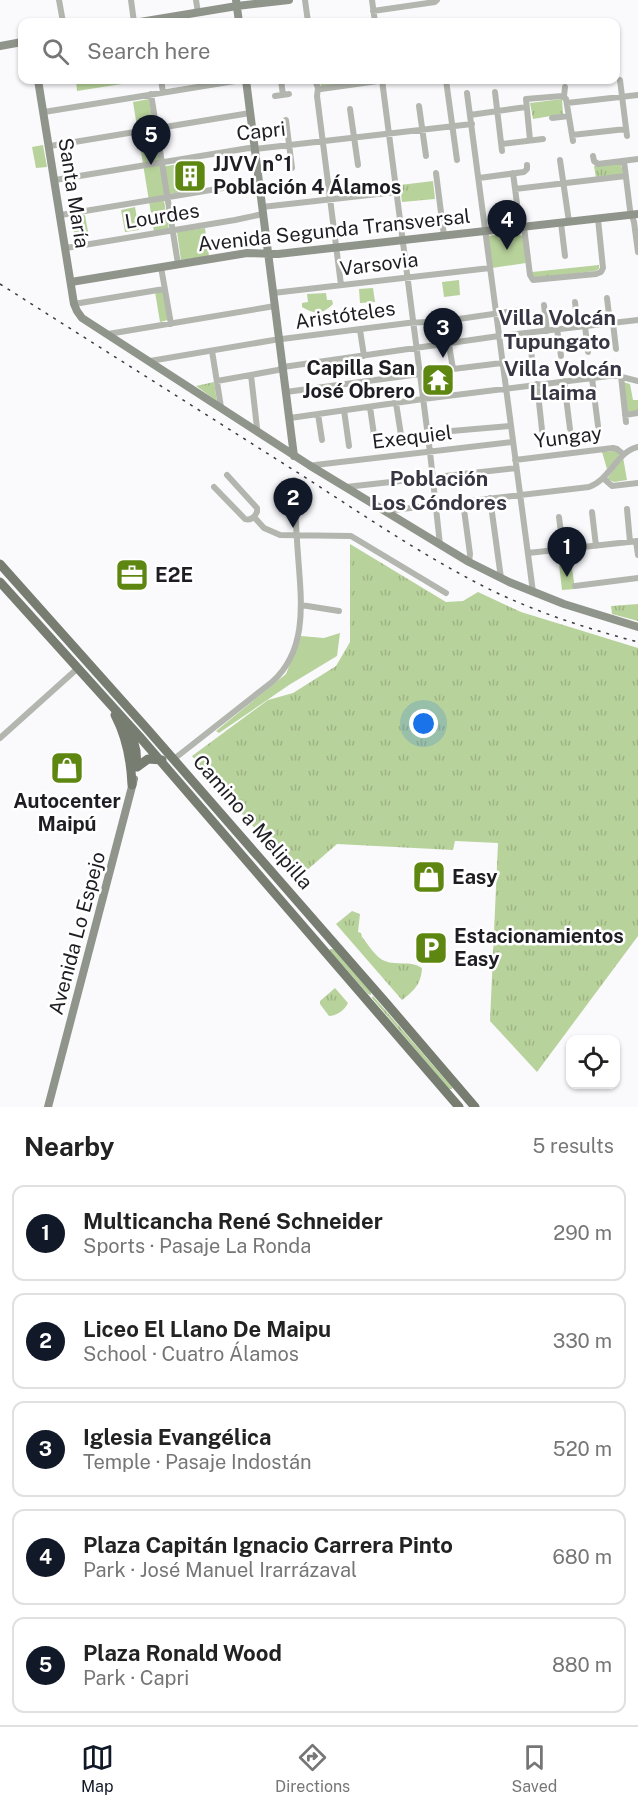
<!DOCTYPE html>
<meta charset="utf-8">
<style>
:root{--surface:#fff;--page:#f6f6f6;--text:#222;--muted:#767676;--line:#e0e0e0;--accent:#111827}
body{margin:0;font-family:"Public Sans",sans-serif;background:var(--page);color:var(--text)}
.controls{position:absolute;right:18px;bottom:18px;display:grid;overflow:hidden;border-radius:12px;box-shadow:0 2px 4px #0004}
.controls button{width:54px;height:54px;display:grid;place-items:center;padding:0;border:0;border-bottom:2px solid var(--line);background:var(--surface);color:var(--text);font:30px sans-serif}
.you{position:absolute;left:424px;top:724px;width:21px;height:21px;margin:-15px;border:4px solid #fff;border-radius:50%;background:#1a73e8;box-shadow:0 0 0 9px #1a73e833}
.badge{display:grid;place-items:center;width:39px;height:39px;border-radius:50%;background:var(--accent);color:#fff;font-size:20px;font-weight:700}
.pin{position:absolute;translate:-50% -50px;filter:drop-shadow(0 2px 3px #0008)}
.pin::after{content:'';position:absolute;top:32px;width:21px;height:18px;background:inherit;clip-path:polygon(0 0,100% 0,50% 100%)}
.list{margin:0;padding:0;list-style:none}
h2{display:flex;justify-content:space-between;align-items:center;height:78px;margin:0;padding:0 24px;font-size:26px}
h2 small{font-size:20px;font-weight:400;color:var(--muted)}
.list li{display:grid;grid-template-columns:39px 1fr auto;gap:18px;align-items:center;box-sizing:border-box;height:96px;margin:0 12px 12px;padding:0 12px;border:2px solid var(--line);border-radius:12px}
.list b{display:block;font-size:22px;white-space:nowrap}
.list p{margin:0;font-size:20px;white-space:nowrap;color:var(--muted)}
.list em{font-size:20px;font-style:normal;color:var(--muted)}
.icon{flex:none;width:33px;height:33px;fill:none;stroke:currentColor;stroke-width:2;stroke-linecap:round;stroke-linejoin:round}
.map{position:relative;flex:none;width:638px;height:1107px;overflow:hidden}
.search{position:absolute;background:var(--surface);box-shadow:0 2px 4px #0004;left:18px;right:18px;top:18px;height:66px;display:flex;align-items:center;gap:15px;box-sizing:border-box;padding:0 21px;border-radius:12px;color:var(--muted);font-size:22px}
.sheet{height:618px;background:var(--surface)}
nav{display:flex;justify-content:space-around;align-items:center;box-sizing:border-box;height:84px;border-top:2px solid var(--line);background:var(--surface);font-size:16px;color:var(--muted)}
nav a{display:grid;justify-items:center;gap:3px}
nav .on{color:var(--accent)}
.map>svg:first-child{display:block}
.grass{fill:url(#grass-tufts)}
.park{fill:#b8d29b}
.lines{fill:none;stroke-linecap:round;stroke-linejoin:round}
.street{stroke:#b3b6af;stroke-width:6}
.secondary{stroke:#90958b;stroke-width:8}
.primary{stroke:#787d71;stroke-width:9}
.rail{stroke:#3b3a40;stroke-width:1.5;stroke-dasharray:3 6;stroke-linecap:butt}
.labels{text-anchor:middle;stroke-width:5;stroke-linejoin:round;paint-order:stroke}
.street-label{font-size:20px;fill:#1e1d23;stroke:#fff}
.poi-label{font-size:20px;font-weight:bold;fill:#1e1d23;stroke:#fff;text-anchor:start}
.neighbourhood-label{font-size:21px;font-weight:bold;fill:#383643;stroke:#fff}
</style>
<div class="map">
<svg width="638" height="1107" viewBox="0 0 638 1107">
<defs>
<pattern id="grass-tufts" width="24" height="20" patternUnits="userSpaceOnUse" patternTransform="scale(1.5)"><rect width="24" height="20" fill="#b8d29b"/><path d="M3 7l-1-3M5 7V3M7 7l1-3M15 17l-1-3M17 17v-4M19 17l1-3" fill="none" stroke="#9eb485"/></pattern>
</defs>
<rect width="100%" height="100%" fill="#fafafd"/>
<path class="grass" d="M562 99 563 114 533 119 530 103Z
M621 163 623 175 596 178 594 166Z
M433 181 435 199 402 202 400 185Z
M599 265V269L595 271 537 278 533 276 532 272Z
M214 382 217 401 196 386Z
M623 382 630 384 633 400H638V411L627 413Z
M350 544 446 602 463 601 478 592 521 612 638 648V936L537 1072 490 1021 498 843 455 841 453 850 337 844 298 878 192 756 268 700 293 693 336 666 350 642Z
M638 604V621L612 614 611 606Z
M352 911 360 914 358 932 361 933 362 937C368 944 376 958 385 961 397 966 410 960 422 968 421 984 415 990 402 1000L336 924Z
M330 949H333L371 992V995L368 994 330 951Z
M335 988 348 1003C345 1010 336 1016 329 1016L320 1004V1001Z
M373 996 452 1087V1089H449L372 998Z"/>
<path class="park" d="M76 80H141V81L77 91Z
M320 80H368L321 87Z
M149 99 160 167 192 162 196 190 163 195 169 229 154 232 133 102Z
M43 145 47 167 36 168 32 147Z
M135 207 139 230 125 232 121 210Z
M85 215 89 237 75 240 71 217Z
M205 228 209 256 181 260 177 232Z
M517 232 523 237 526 263 492 268 488 236Z
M459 280 460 295 444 297 442 282Z
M373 288 375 302 360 303 359 289Z
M163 290 168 320 160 322 155 292Z
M326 293 327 300H332L333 304C323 314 315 315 302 307V303L308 302 307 294Z
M615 451 620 454 607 469 602 452Z
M623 457 627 480 614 482 607 479Z
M570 554 575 589 562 590 558 556Z
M340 633 337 656 289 685 219 733 216 731 286 674 301 636 324 638Z"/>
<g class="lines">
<path class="street" d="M59 0 63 22
M131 0 134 22
M196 0 198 13
M305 0 308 22
M372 0 375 22
M373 11 435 2 437 0
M161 80 163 92
M281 80 283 95
M315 80 318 88 317 96 341 285
M382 80 430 452 440 545
M446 80 457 160
M620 80 627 136
M318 88 321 89 385 80
M495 92 502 151
M467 93 533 592
M151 94 178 264
M275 96 289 94
M564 96 565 87
M567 103 638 95
M419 106 426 156
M350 109 358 165
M44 112 241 80
M470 115 526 107
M552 118 569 116
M286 120 292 168
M572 135 626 129
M530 140 526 99 562 96 566 99 573 141
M502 144 543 139
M50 146 250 113
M593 156 594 161 598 164 638 159
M560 160 569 222
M624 161 630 210 634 222 638 252
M436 173 444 236
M513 173 520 227
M479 178 524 172 527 169V165
M55 180 249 148 255 149 472 124
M515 189 626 176
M262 207 396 192
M61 215 259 182
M561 223 565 256
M524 227 530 275 533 280 596 274 601 272 603 268 598 219
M66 248 235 220 263 214
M161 267 171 324
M273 293 490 268
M607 298 610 323
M575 302 578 327
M74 304 164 289
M544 305 547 331
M445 321 453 369 502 363
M613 323 616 349
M585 326 588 352
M557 329 561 356
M360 330 364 356
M529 333 532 359
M108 334 275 306
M212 351 221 407
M150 361 274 340 408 323 445 321 521 310
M251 375 257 428
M621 376 626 422
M592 378 598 426
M217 381 278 370 283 367 499 336 638 320
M564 381 570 429
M537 384 542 430
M286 392 420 374
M396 403 401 435
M370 407 375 442
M344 410 349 446
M318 414 322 440
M625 415 638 413
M290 418 423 399 609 376H618L638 381
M428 433 510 426
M515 460 613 448 617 449 623 454
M315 465 512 442
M603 478 612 486 638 483
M214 487 245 519C250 521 255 517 257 512V508L227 475
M346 487 516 468
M490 498 501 578
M463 502 470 554 469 562
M627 509 630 542
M385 511 589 487C610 480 616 452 638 447
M592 512 596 546
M254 517 264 528 280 535 351 536 446 593
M559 517 563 549
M636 541 638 555
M528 553 638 541
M575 586 638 578
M301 605 339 611
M0 738 78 668
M174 759 272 682C309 649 301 599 298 555 296 530 295 505 294 480"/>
<path class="secondary" d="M236 0 239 22
M140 22 237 6 289 0
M0 46 22 42
M38 80 74 304 77 311 82 318 309 465 469 562 509 582 564 604 638 627
M246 80 294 456
M71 282 247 253 278 254 638 214
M48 1107 134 779"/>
<path class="primary" d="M0 564 148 730 387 1004 475 1107
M0 582 139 736 459 1107
M115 715C127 738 131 760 132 785
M130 728 136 751 137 767
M137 767 148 759 162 760"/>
<path class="rail" d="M0 284C101 348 202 412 303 476 365 516 426 558 493 591 539 613 588 629 638 642"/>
</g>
<defs>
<symbol id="building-square" viewBox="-11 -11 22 22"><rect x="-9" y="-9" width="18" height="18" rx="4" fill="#5e8712" stroke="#fff"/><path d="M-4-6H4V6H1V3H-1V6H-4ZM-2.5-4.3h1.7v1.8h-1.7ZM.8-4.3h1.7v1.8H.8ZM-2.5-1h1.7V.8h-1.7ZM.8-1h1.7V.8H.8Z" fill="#fff"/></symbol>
<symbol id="temple-square" viewBox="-11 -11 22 22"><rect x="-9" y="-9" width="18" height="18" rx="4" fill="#5e8712" stroke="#fff"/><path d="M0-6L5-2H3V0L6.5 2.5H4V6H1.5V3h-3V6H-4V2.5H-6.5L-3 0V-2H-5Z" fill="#fff"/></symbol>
<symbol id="office-square" viewBox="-11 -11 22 22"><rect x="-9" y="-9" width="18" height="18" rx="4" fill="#5e8712" stroke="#fff"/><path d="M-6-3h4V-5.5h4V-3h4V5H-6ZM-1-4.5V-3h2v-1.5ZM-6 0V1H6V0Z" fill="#fff"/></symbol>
<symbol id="shop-square" viewBox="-11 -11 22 22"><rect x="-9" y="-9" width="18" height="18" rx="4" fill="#5e8712" stroke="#fff"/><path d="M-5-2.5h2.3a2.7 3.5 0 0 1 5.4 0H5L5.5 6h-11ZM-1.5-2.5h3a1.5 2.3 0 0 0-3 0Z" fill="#fff"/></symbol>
<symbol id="parking-square" viewBox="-11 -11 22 22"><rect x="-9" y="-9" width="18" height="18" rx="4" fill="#5e8712" stroke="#fff"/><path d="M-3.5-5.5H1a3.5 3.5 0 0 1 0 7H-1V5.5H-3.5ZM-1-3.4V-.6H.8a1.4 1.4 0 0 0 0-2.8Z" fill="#fff"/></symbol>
</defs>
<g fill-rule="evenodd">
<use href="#building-square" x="171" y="157" width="38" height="38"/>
<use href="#temple-square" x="419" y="361" width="38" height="38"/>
<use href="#office-square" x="113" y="556" width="38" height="38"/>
<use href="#shop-square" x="48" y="749" width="38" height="38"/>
<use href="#shop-square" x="410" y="858" width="38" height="38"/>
<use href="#parking-square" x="412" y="929" width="38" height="38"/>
</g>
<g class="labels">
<g class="street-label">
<text transform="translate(261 131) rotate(-6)" y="7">Capri</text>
<text transform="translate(74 193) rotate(81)" y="7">Santa María</text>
<text transform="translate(162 216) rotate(-9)" y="7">Lourdes</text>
<text transform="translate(334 230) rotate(-6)" y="7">Avenida Segunda Transversal</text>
<text transform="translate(379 264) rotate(-7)" y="7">Varsovia</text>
<text transform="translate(345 315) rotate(-8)" y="7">Aristóteles</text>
<text transform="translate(412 437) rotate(-7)" y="7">Exequiel</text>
<text transform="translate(568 437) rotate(-7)" y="7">Yungay</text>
<text transform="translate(253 822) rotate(49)" y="7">Camino a Melipilla</text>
<text transform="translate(77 933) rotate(-75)" y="7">Avenida Lo Espejo</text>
</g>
<g class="poi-label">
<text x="213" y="171">JJVV n°1<tspan x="213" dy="23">Población 4 Álamos</tspan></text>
<text x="415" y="375" text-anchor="end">Capilla San<tspan x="415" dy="23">José Obrero</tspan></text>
<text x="155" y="582">E2E</text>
<text x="67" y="808" text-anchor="middle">Autocenter<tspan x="67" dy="23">Maipú</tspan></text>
<text x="452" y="884">Easy</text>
<text x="454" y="943">Estacionamientos<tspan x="454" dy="23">Easy</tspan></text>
</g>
<g class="neighbourhood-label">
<text x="557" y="325">Villa Volcán<tspan x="557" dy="24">Tupungato</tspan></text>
<text x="563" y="376">Villa Volcán<tspan x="563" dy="24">Llaima</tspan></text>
<text x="439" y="486">Población<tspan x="439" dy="24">Los Cóndores</tspan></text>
</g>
</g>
</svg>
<div class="controls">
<button><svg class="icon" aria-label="locate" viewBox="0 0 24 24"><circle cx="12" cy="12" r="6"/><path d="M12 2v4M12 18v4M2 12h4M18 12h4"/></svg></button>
</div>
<div class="you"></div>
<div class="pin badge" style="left:567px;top:577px">1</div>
<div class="pin badge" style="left:293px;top:528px">2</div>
<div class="pin badge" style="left:443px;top:358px">3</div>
<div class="pin badge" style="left:507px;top:250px">4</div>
<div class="pin badge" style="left:151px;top:165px">5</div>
<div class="search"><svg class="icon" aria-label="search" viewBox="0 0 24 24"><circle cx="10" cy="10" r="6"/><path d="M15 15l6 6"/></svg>Search here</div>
</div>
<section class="sheet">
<h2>Nearby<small>5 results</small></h2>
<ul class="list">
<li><span class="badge">1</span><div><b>Multicancha René Schneider</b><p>Sports · Pasaje La Ronda</p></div><em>290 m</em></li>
<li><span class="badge">2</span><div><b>Liceo El Llano De Maipu</b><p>School · Cuatro Álamos</p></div><em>330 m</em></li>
<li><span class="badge">3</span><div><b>Iglesia Evangélica</b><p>Temple · Pasaje Indostán</p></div><em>520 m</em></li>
<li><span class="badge">4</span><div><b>Plaza Capitán Ignacio Carrera Pinto</b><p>Park · José Manuel Irarrázaval</p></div><em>680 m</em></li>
<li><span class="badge">5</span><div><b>Plaza Ronald Wood</b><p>Park · Capri</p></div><em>880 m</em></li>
</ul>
</section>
<nav>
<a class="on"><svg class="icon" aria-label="map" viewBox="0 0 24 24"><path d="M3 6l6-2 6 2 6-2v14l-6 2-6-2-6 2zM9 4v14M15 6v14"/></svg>Map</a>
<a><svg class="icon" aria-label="directions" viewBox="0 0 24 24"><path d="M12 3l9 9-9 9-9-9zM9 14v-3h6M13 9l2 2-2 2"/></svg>Directions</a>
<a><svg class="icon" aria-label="saved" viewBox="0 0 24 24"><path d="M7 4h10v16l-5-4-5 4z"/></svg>Saved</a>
</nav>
